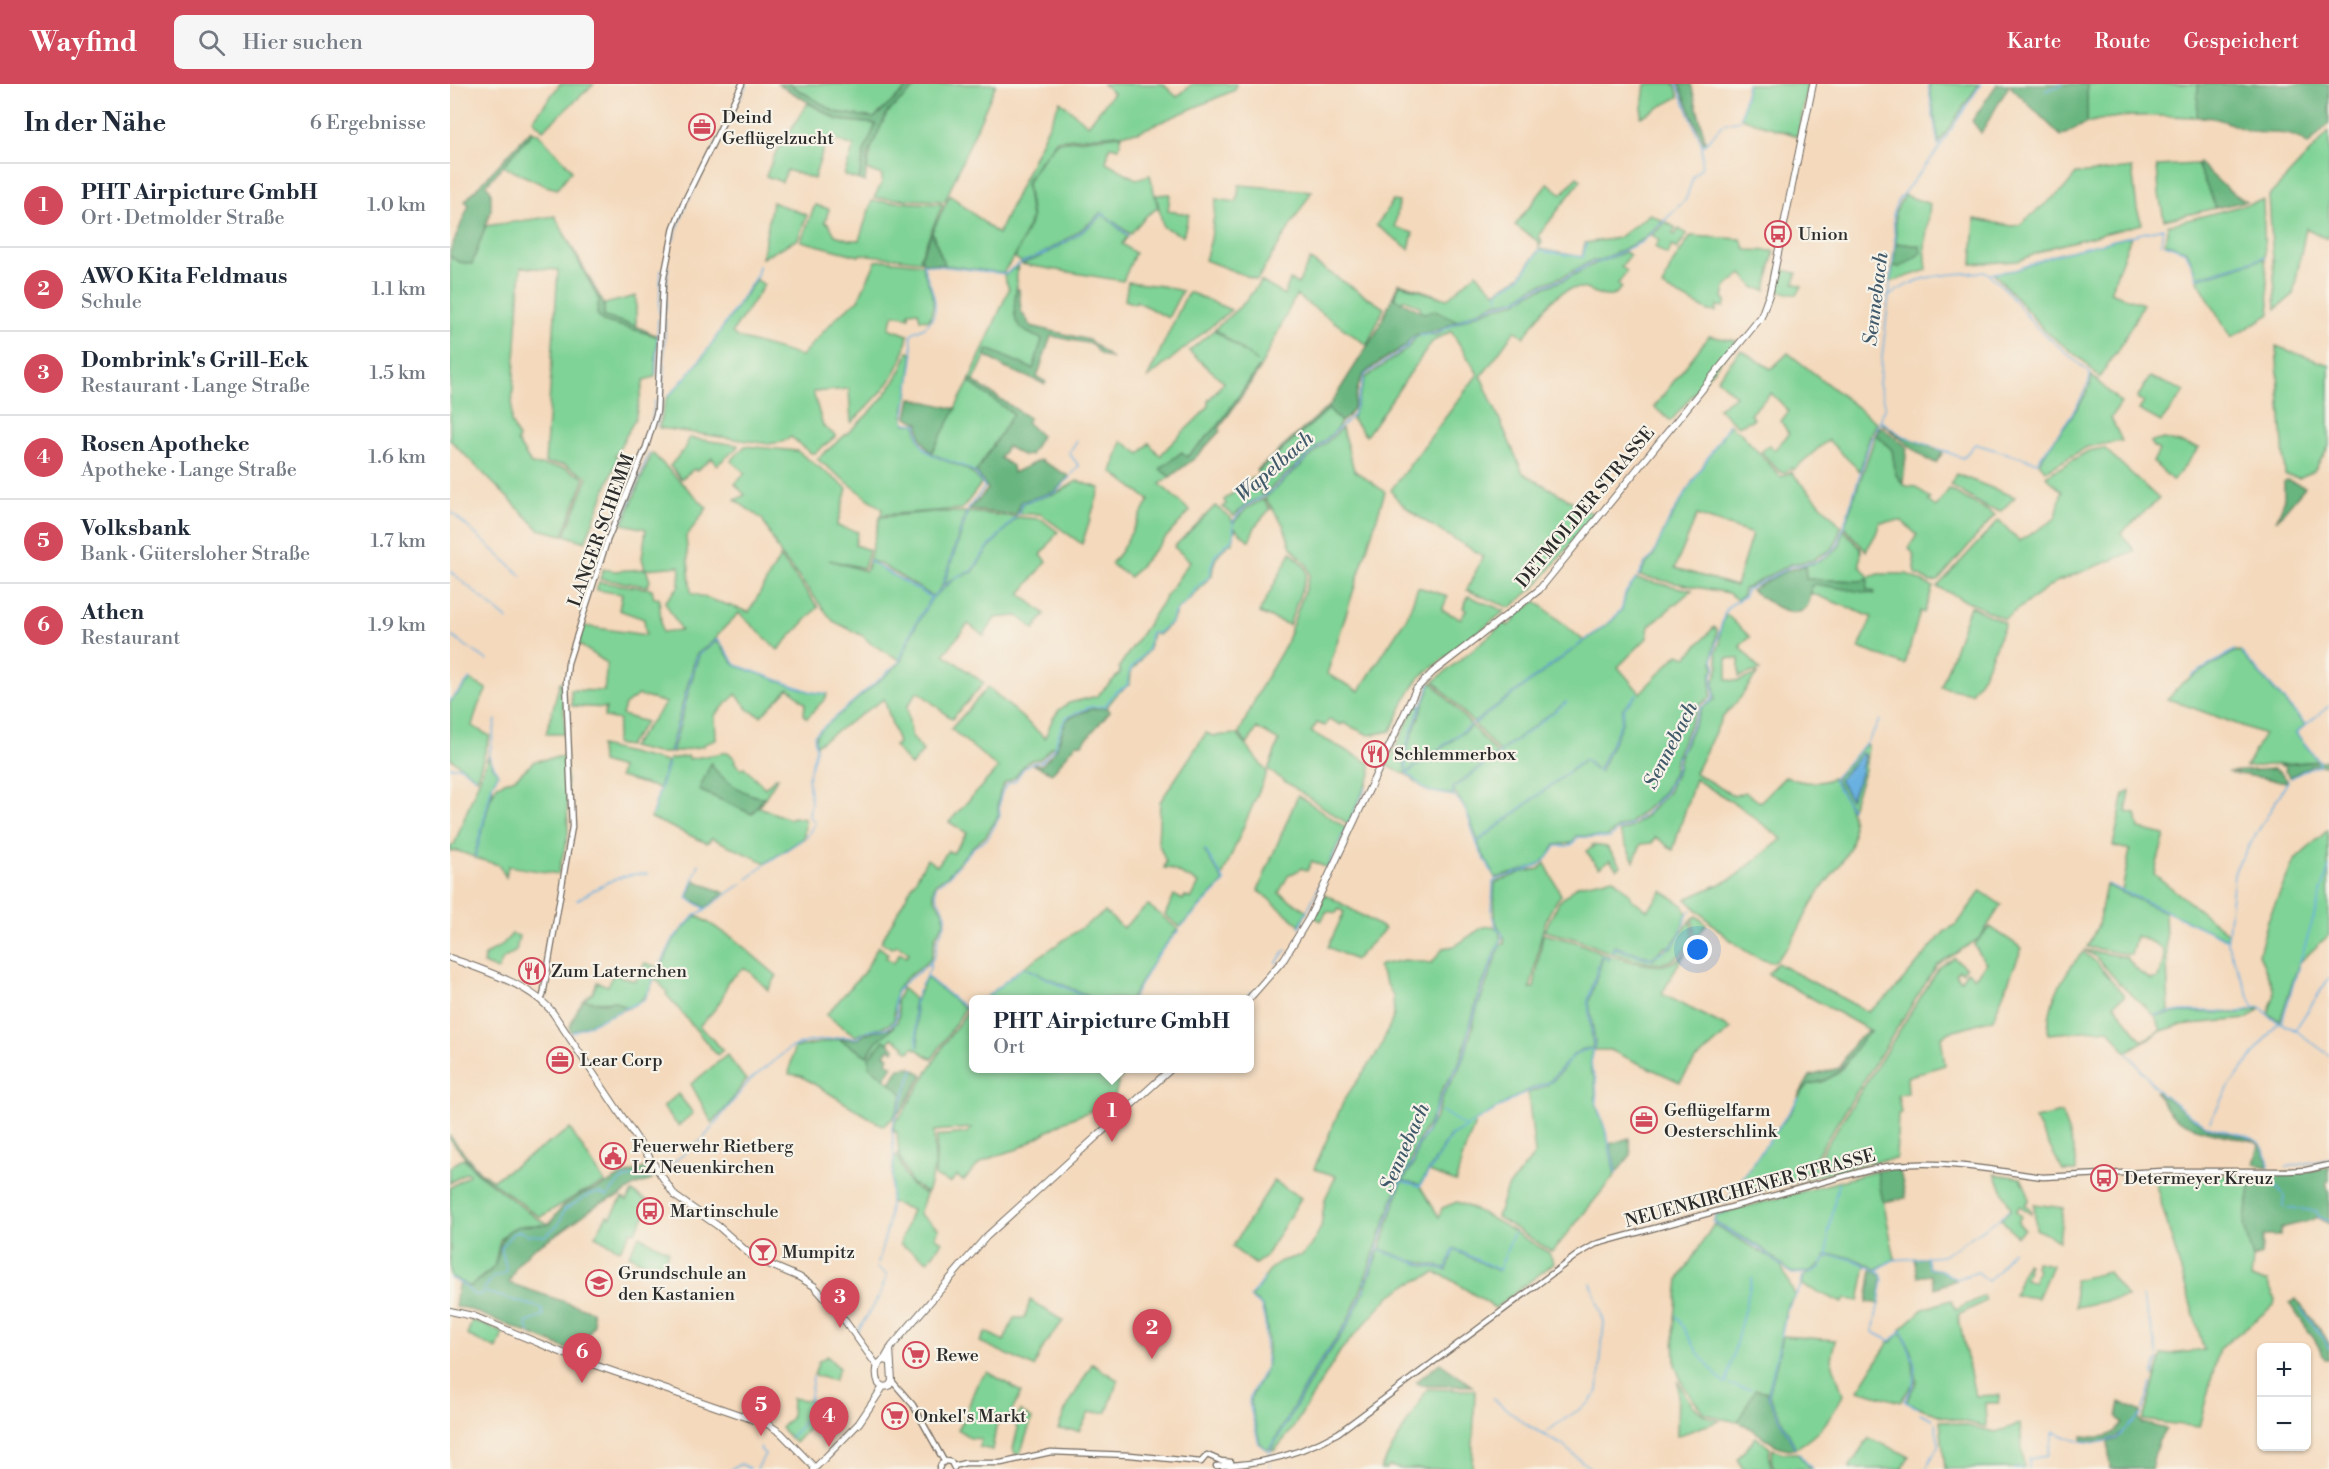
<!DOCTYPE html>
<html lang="de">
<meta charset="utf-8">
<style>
:root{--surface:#fff;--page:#f6f6f7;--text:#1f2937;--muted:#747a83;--line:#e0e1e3;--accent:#d1495b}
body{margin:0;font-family:"Libre Bodoni",serif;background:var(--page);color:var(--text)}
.controls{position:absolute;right:18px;bottom:18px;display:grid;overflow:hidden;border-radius:9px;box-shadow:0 2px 4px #0004}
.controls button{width:54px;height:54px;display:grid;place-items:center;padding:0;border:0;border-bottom:2px solid var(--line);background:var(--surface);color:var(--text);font:30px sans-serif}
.you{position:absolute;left:1248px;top:866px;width:21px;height:21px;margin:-15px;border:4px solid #fff;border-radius:50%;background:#1a73e8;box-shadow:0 0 0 9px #1a73e833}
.badge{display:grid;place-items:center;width:39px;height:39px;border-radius:50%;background:var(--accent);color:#fff;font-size:20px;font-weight:700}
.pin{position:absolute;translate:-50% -50px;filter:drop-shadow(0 2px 3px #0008)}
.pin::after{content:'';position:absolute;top:32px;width:21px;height:18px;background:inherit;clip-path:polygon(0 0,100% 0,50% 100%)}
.popup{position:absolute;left:519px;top:911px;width:285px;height:78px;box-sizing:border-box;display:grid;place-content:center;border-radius:9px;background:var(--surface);filter:drop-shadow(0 2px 4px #0005);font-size:20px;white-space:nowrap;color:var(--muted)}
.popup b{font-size:22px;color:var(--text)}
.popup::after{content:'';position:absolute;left:50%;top:100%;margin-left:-12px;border:12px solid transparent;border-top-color:var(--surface)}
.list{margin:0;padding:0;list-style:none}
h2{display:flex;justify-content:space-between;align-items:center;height:78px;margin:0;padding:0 24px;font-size:26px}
h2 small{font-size:20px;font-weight:400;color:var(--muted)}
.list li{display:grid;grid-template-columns:39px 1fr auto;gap:18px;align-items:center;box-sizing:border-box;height:84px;padding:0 24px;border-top:2px solid var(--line)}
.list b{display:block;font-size:22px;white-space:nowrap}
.list p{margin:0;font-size:20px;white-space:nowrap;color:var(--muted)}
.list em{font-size:20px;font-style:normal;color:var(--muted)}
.icon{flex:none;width:33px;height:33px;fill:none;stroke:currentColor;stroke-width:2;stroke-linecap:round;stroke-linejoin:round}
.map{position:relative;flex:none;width:1879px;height:1385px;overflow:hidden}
header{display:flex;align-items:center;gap:36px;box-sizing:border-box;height:84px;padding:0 30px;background:var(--accent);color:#fff}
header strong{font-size:28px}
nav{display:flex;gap:33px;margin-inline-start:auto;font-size:21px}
.search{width:420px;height:54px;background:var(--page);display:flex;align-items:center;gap:15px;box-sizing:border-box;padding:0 21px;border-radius:9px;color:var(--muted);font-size:22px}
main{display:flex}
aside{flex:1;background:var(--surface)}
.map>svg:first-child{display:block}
.green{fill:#7fd396;stroke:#557f60;stroke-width:1.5;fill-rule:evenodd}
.forest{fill:#67b57f;stroke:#497055;stroke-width:1.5}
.water{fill:#69b1e1;stroke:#4a6e86;stroke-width:1.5}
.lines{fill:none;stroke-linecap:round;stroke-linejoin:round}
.stream{stroke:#69b1e1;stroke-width:1.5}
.minor-casing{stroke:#71685e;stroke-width:7}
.major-casing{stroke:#71685e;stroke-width:8}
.minor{stroke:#fff;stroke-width:4.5}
.major{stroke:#fff;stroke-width:6}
.labels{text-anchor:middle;stroke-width:4.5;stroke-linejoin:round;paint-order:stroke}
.poi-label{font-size:18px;fill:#2b2b2b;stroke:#f7f3e8;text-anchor:start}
.street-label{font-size:18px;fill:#2b2b2b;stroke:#f7f3e8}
.water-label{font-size:20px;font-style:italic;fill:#415a6b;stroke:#f7f3e8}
</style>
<header>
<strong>Wayfind</strong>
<div class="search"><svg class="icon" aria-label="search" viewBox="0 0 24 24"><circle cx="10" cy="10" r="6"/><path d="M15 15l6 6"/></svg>Hier suchen</div>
<nav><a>Karte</a><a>Route</a><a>Gespeichert</a></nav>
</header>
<main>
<aside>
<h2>In der Nähe<small>6 Ergebnisse</small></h2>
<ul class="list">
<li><span class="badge">1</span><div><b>PHT Airpicture GmbH</b><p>Ort · Detmolder Straße</p></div><em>1.0 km</em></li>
<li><span class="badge">2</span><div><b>AWO Kita Feldmaus</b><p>Schule</p></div><em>1.1 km</em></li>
<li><span class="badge">3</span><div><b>Dombrink's Grill-Eck</b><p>Restaurant · Lange Straße</p></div><em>1.5 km</em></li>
<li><span class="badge">4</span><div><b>Rosen Apotheke</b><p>Apotheke · Lange Straße</p></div><em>1.6 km</em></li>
<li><span class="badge">5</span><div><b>Volksbank</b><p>Bank · Gütersloher Straße</p></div><em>1.7 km</em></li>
<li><span class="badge">6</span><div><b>Athen</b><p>Restaurant</p></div><em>1.9 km</em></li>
</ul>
</aside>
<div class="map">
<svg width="1879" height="1385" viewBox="0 0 1879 1385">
<rect width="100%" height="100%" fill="#f7f3e8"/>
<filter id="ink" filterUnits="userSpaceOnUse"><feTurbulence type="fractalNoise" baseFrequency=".0167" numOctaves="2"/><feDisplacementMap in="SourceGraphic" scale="12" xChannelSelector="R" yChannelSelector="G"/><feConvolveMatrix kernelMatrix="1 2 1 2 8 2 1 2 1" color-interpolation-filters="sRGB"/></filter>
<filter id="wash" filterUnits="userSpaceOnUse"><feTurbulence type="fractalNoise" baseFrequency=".008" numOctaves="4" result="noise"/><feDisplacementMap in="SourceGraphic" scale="24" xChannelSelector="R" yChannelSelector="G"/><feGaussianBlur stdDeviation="1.35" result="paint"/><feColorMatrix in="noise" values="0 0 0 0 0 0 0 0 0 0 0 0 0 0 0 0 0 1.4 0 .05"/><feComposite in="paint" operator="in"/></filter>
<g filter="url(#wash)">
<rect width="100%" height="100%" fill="#f4d9bc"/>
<path class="green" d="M110 0H144L93 46 83 36Z
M339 0H462L424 34 385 28Z
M469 0H546L495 117 424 114 432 98V91L417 86 422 61 437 29Z
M653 0H713L727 13 742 0H786L785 6 688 48 607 56 578 94 576 99 581 134 568 167 553 189 494 181 482 148 500 111 548 150 610 17 638 41 663 9Z
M1195 0H1225L1229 13 1191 33Z
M1297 0H1358L1348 52 1291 34Z
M1479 0H1529L1489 59Z
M1637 0H1748V30L1747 33C1709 32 1674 29 1637 39Z
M358 19 388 36 426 40 414 68 409 96 394 91 404 62 379 54 376 56 364 95 337 86 332 98 316 92 324 72Z
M83 48 88 49 122 86 107 105 96 102 52 82Z
M1879 48V152L1877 155 1856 144 1843 211 1826 225 1819 112Z
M672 51 669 64 660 62 656 78 686 95 700 91 708 124 697 131 680 150 651 128C639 143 589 175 571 178L565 174 582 134 577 99 579 95 588 79 607 58Z
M1747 80 1766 124 1714 136 1709 110 1707 82Z
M1682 84 1687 125 1692 140 1602 163 1568 177 1522 180 1525 135 1562 142 1569 141 1614 105 1626 90Z
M1127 93 1131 96 1089 151 1092 159 1089 163V158L1065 141 1098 99 1112 110Z
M789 101 862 107 807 196 755 176 761 155 766 115 787 118Z
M720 110 718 127 739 130 733 152 713 143 706 111Z
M1454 111 1480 120 1475 163 1477 186 1441 198 1443 182 1451 183 1470 162 1446 159 1445 128Z
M1813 116 1815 173 1747 193 1737 167 1715 159 1718 141Z
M422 117 493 120 470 173 471 177 410 170 409 172 351 157 365 121 379 125 375 138 379 140 385 151 401 156H409Z
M942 117 949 118 945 143 963 149 959 165 926 141 935 130Z
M322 118 357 131 348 155 312 174Z
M652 130 678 152 672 160 685 169 673 197 570 180C592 175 637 148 652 130Z
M1200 130 1213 137 1192 156 1149 177H1141L1114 192 1082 204 1065 216 1045 219 1007 237 985 226 974 230 969 227 971 223 954 215 952 218 943 214 949 200 997 215 1026 189 1045 208 1071 192 1089 165 1132 173 1135 159 1168 154Z
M105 132 149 216 147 230 153 237 207 252 205 293 194 296 185 335 165 372 168 374 135 458 115 451 138 393 115 381 95 379 108 186 71 183 61 338 69 355 67 357 81 380 115 384 135 394 113 451 89 445 0 356V172L9 178 22 180 36 142Z
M1216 138 1226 144 1222 149 1225 151 1229 145 1237 150 1227 165 1222 162 1217 171 1205 163 1209 156 1202 151Z
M1241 152 1291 155 1296 166 1324 167 1316 206 1305 204 1292 190 1275 203 1273 214 1276 216 1274 223 1267 222 1266 228 1259 227 1212 203 1222 180Z
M1681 152 1660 208 1693 220 1667 269 1666 268 1649 294 1636 279 1595 247 1544 189 1566 186 1604 171Z
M1175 168 1180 171 1171 183 1177 187 1168 200 1171 203C1169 206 1166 212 1161 212 1146 215 1138 197 1115 207 1098 215 1085 239 1074 253L1065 246 1031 293 1073 389 1145 431 1085 503 1060 524 1017 506 1033 472C1011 458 951 428 941 406L1028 290 1001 247 982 258 916 352 902 335 915 294 957 265 966 253 976 250 987 251 994 245 1020 233 1046 223 1067 218 1080 209 1116 195 1142 181Z
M1815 174 1820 230 1781 254 1747 195Z
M435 176 472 180C477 202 490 212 479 236L470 235 468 227 459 228V233L444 230 439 244 458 251C451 293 430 310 401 339L399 305 363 308 373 342 386 352 365 369H361L341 353 332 358 319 360 209 344 216 315 249 278 306 195 314 201 282 249 289 254 351 272 388 232 408 216 426 177Z
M860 176 934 224 917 261 846 211 812 280 768 342 737 373 732 368 710 385 720 393 710 400 740 427 680 493 661 480 671 467 699 416 662 388 672 357 690 370 699 359 710 372C725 354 743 340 758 323V317L774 298 739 267 764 246 808 278 765 245 795 218 811 197 834 211 840 196 848 200Z
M568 181C566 191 567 200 566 210 563 237 565 246 592 254L593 257 583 285 538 266 524 297 520 295 559 205 554 192Z
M1329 185 1347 189 1344 199 1352 202 1347 211 1325 206Z
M678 198 712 202 732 207 718 234 686 217 684 220 675 216Z
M739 208 781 226 697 295 734 216Z
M186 212V242L154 233V220Z
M1259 252 1287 257 1221 337 1204 323Z
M1826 262 1879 281V362L1864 387 1849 394 1835 391Z
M1291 266 1321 285 1338 269 1427 339 1419 354 1410 387 1378 356 1343 386 1341 384 1334 389 1330 388 1311 368 1319 361 1324 366 1339 350 1331 337 1339 327 1321 309 1300 330 1304 335 1288 342 1268 324 1286 312 1267 295Z
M458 268 462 269V275L458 312 453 331 455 340H466C468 386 516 370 531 400L512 425 431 431 432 425 367 375C402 346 445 312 458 268Z
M1642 292 1671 319 1661 334 1672 357 1637 363 1596 387 1589 379C1601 356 1640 315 1642 292Z
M1700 293 1735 307 1711 338 1689 326 1694 318 1687 314Z
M519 298 564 330 525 389 481 369Z
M879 325 891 338 885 347 813 411 808 395V387Z
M1280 340 1285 346H1288L1331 393 1341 388 1391 442C1388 452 1387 463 1377 468 1371 471 1368 471 1364 476L1341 480 1294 505 1293 511 1287 516 1278 509 1189 492 1196 480 1203 473 1213 448 1244 395ZM1247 431 1302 450 1286 502 1225 484Z
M892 344 904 386 935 408 877 590 909 607 957 533 968 503 998 512 992 526 1011 535 1016 526 1013 524 1018 512 1055 527 969 594 955 616 941 647 919 651 893 639 891 641 879 635 875 642 867 639 861 648 920 679 921 690 898 740 818 686 829 657 807 644 797 661 789 649 812 601 835 562 860 491 857 481 841 463 833 440 815 414Z
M1426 350 1442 366 1446 391 1450 396 1456 402 1466 403 1480 415 1478 417 1486 423 1499 405 1545 431 1488 497 1480 498 1466 490 1463 469 1459 464 1467 451 1452 437 1430 438 1426 450 1416 467 1394 443Z
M239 354 288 361 286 365 267 381 262 374 246 387 244 385 231 395 220 382 236 363Z
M1714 355 1749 364 1723 397 1703 378 1709 366 1702 362 1701 358Z
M295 362 347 367 397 404 387 442 408 448 405 461 419 466 414 484 379 476 416 487 419 477 481 513 462 546 450 576 420 559 413 552 383 537 331 471 312 435 285 416 295 411 285 400 295 389 281 377Z
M1654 364 1709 415 1671 449 1685 467 1606 498 1554 535 1487 503 1549 436 1569 457C1575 453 1604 437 1606 433 1608 426 1609 416 1612 408L1596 392 1638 367Z
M202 369 257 424 236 453 241 509 299 528 330 473 368 523 328 566 289 529 267 551 266 555 246 571 219 669H206L181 663 216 619 188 611 175 621 172 631 196 638 178 662 165 660 169 636 154 633 156 624 122 622 121 606 154 607 157 579 128 560 134 542 196 551 194 535 169 526 172 510 146 506 149 498 202 505 204 514H209L212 548 231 546 215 518 229 502 230 482 196 485 200 497 197 502 150 495 153 485 164 487 195 485 192 474 196 445 173 440Z
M1506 390 1565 413 1551 427 1537 424 1500 401Z
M804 393 812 413 797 420 784 432 773 423 776 420 774 416Z
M627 397 650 404 632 460 590 430H568L573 419 607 409Z
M813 415 820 425 806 441 799 457 785 444 783 458C768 467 763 475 762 492 752 501 738 520 728 524L722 538 708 551 702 549 699 565 681 588 680 600 668 609 655 625C620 624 616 633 606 664L603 662 590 675C573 675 574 685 564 694 561 696 558 697 555 699 548 708 547 721 549 731L536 752 523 762 498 791 485 800C478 818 498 824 494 838 492 844 487 848 485 854 483 862 485 869 479 876 470 886 455 891 447 906 441 918 447 932 443 937 439 944 416 945 406 952L376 931 415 887 428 862 438 870 436 874 443 879 450 869 456 873 459 869 448 861 441 864 431 858 477 775 487 782 498 767 503 769 517 749 499 738 548 684 501 645 538 603 595 654 602 636 609 626 619 619 647 612 670 589 669 583 740 477 724 463 765 422 781 434 783 439 797 424Z
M483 428H516L492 502 486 510 482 512 432 481 419 476 430 433Z
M518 428 566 433 536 466 522 487 506 493 494 501Z
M567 433 591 435 608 448 591 471 597 477 570 510 595 530 584 545 568 532 545 534 534 552 518 540 494 570 534 599 502 635 468 607 457 623 461 651 473 667 461 682 444 662 448 659 434 615 366 661 365 655 367 649 450 579 463 547 482 514 506 494 523 488 537 466Z
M1393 445 1411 465 1410 482 1419 493 1429 490H1457L1483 503 1474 529 1470 527 1455 581 1409 564 1422 533 1361 509V502L1365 500 1417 506 1418 496 1411 497 1356 495 1355 481C1366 480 1385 471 1390 460 1392 456 1392 450 1393 445Z
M841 468 855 483 857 490 839 541 809 529Z
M1186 495 1242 506 1199 542 1197 554 1168 583 1190 609 1228 570 1237 573 1264 543 1267 546C1266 560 1260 571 1264 584L1261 591V613L1248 622 1225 675 1224 687 1215 706 1206 716 1179 740 1168 744 1157 753 1126 752 1122 759 1105 761 1099 772 1087 782 1046 794 1030 765 1028 758 1135 676 1143 685 1150 688 1172 639 1174 624 1187 611 1173 624 1171 639 1148 687 1135 675 1028 757 1016 726 1003 705 1116 618 1049 668 1024 640 1163 536 1172 525 1176 509Z
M1086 517 1134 557 1023 639 984 597 1055 539 1058 542 1065 536 1063 534Z
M1520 522 1555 539 1534 590 1521 609 1491 603Z
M1276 530 1300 553 1290 562 1310 586 1289 593V575L1277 574V596L1289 597 1307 590 1290 614 1272 634 1245 689 1284 712 1295 708 1310 718 1336 692C1349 699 1369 701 1382 694 1393 710 1403 725 1403 745 1405 770 1378 793 1366 813 1352 835 1344 862 1323 878 1297 877 1255 833 1236 815L1283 794 1332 755 1289 722 1245 695 1223 766 1206 753 1202 759 1191 760 1184 777 1169 748 1182 743 1196 732 1218 708 1228 685 1230 672 1252 624 1265 615 1264 597 1269 583 1266 568 1270 559V546Z
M267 557 285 581 361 608 377 610 376 614 357 634 354 631 355 619 339 604 311 632 299 626 286 610 265 631 266 656 254 660V662L222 669 247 577 249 571Z
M1786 567 1791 569 1855 641 1846 649 1868 677 1796 683 1814 650 1718 615 1732 599Z
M20 596 37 605 28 622 22 642 40 652 27 694 0 674V618Z
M110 598H113L115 650H96Z
M982 598 1021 641 957 688 955 677 956 667Z
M966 620 971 622 953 672 957 691 937 682Z
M1022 642 1047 670 1002 704 1004 711 977 707 959 692 958 689Z
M756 649 763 652 787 650 817 688 772 793 754 766 774 798 730 843 715 831 724 811 733 816 735 812 741 815 749 799 719 784H714L716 778 708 758 710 718Z
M1416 660 1418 663 1415 686 1401 724 1385 695Z
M150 662 217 678 209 704 169 693 171 684 151 678Z
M40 667 38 674 48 690 42 701 43 705 24 773 8 767H0V761H4Z
M278 668 286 676 284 678 291 685 294 683 315 704 326 693H328L309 723 339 735 343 733 355 735 354 754 316 779 262 754 257 759 201 734 219 675 238 672 239 675ZM261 680C268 694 298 714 313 714L302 730 249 706Z
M116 672 118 751 108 790 58 782 56 793 49 781 25 774 40 716 47 701 65 694 85 677Z
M1680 707 1676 728 1686 730 1689 745 1715 751 1704 790 1778 849 1777 855 1672 807 1680 766 1663 762 1674 710Z
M848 711 896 744 877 784 862 777 857 787 852 784 838 792 829 809 857 827 850 841 808 806Z
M1878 746 1879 851 1849 879 1830 937 1818 930 1824 912 1823 904 1809 870 1818 836 1844 777Z
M1142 761 1157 763 1171 782 1167 785 1160 776 1149 784 1136 767 1143 763Z
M1095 779 1111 811C1086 841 1091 870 1080 904H1084L1093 850 1126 858 1160 872 1159 874 1151 872 1138 917 1143 964 1133 965 1124 970 1099 998 1074 1008 1026 1037 1012 1074 1006 1098 979 1088 1001 1052 1010 1047 1000 1052 970 1101 953 1096 964 1080 967 1065 986 1032 995 1007 1007 989 1016 968 1027 925 1051 860H1054C1055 849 1049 847 1046 838 1044 832 1044 805 1045 799L1072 788 1089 785Z
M1163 794 1181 811 1180 814 1198 826 1212 807 1233 821 1237 830 1230 849 1221 862 1214 863 1202 874 1164 862 1161 869 1126 855 1094 847 1109 818 1128 801Z
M1656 801 1715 828 1719 928 1704 931 1670 900 1645 872 1634 866 1676 873 1690 889 1701 896 1708 894C1719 863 1715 863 1686 852L1681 871 1637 863 1648 841Z
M1531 807 1551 821 1530 854 1487 881 1351 1096 1278 1116 1324 1049 1341 1028 1353 1005 1359 1000 1372 998 1390 988 1409 957 1421 947 1318 890 1327 879 1418 928 1444 907 1494 848 1508 839Z
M875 810 935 845 905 876 878 863 894 828 889 825 886 829 877 827 871 837 864 833Z
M698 821 728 845 706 873 681 915H644L574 883 655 828 673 844Z
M246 831 283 854 327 892 318 906 299 887 294 884 277 898C274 918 262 929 249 942L273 966 267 971 216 910 217 908 206 895 224 855Z
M1247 832 1256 840 1227 882 1212 910 1281 945 1244 978 1230 998 1160 966H1144L1145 958 1139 918 1153 873 1159 876 1161 872C1189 879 1218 892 1238 866 1246 855 1246 847 1242 835Z
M1240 837C1244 848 1243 855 1236 864 1216 890 1189 877 1162 869L1164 864 1203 876 1208 869 1222 863Z
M1043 842 1049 846 1051 856 1028 911 1013 968 1007 983 992 1005 983 1032 964 1064 960 1081 950 1095 910 1209 897 1238 861 1291 824 1358 818 1366 810 1359 800 1319C801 1306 812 1297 816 1285 819 1273 818 1233 812 1223 809 1218 805 1216 801 1214L822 1183 831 1177 852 1171 862 1161 871 1143 875 1115 886 1092 864 1085 895 1014 929 967 944 931 943 912 928 883 930 881 954 876 982 879 993 864 1005 862 1033 843Z
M1540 843 1572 864 1543 935 1502 947 1491 953 1495 981 1457 993 1458 1009 1448 1011 1451 1029 1448 1030 1446 1075 1419 1078 1355 1095 1489 884 1504 874 1516 884 1512 888 1509 886 1505 890 1511 896 1517 887 1525 893 1536 880 1524 861Z
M62 850 69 852 66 867 53 875 48 886 33 880 35 871 51 862Z
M1633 868 1646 878 1675 912 1664 920 1692 957 1711 946 1705 932 1732 928 1790 929 1811 924 1797 935 1730 941 1709 948 1676 968 1659 945 1598 950C1598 919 1612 891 1633 868Z
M195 879 208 883C202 903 198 915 178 924L164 917 137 918 134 916 143 908 147 898 158 902 163 890 185 897Z
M573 883 640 915H534Z
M476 893 515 925 482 975 463 963 459 968 454 964 455 962 442 954 438 959 434 956 420 982 453 1009 444 1033 433 1042 351 992 339 990 344 964 389 955 417 972 426 958 447 938 449 930 446 918 452 904 464 915 463 922 469 963 465 919Z
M516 929 524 935V984L678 985 669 997 663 1018 615 1037 568 1065 545 1072 530 1079 513 1097 507 1092 500 1099 485 1092 487 1052 516 1049 522 1044 484 1047 485 1083 477 1109 461 1099 449 1071 447 1048H444C442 1038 447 1035 453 1029L495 959Z
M1143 965 1141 978V988L1145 995 1146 1021 1157 1051 1165 1091 1104 1166 1101 1167 1047 1133 1056 1106 1085 1070 1078 1009C1086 1006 1095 1003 1101 998 1116 986 1119 966 1143 965Z
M277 971 296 996 277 1023 262 1039 241 1000Z
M228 1010 243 1029 228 1042 213 1023Z
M1612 1029 1626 1074V1087H1613L1585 1035Z
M120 1045 155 1099 131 1109 90 1133 28 1088 0 1055V1052L30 1088 43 1096Z
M448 1072C455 1091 456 1102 476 1110L469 1130 489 1145 485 1153 492 1158 478 1177 450 1160 462 1126 440 1118 444 1073Z
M14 1074 27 1089 88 1135 99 1140 68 1143 54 1151 50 1156 44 1183 19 1203 0 1192V1104L19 1091 17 1088 0 1099V1083Z
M1427 1087 1445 1175 1426 1185C1409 1175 1396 1171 1376 1171L1373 1179 1359 1188 1342 1189 1310 1163 1264 1138 1266 1131Z
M1545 1090 1571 1094 1578 1109 1579 1116 1575 1121 1580 1125 1581 1130 1570 1122 1566 1127 1571 1132 1568 1139 1574 1145 1567 1152 1551 1135 1561 1125Z
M1703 1091H1802L1794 1142 1803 1175 1801 1195 1817 1197 1825 1215 1824 1221 1769 1265 1749 1343 1693 1336 1712 1271 1754 1266Z
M824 1097 851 1114 815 1173 805 1180 782 1163Z
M952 1097 970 1102 989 1133 992 1124 1007 1118C1040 1131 1069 1151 1099 1169L1104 1179 1045 1224 995 1192 985 1189 957 1201 939 1213 891 1266 841 1347 825 1366H821L864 1291 898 1241 913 1210 929 1166 974 1182 997 1186 1004 1166 1049 1187 1004 1164 996 1184 959 1176 930 1165Z
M182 1108 204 1120 198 1130 196 1129 185 1148 181 1147 170 1166 145 1152 157 1131 161 1133 172 1114 177 1117Z
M1584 1120 1613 1124 1609 1157 1586 1145Z
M1264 1140 1321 1174 1331 1182 1345 1211 1336 1225 1326 1278 1318 1308 1305 1305 1288 1338 1268 1334 1253 1328 1234 1303 1225 1281 1224 1243 1229 1195Z
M189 1152 219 1167 209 1187 179 1171Z
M1394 1172 1416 1181 1409 1217 1395 1215 1393 1219 1352 1201 1354 1192 1369 1184 1377 1173Z
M1586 1178 1602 1181 1588 1214 1564 1211 1576 1179 1578 1180 1576 1185 1578 1186 1575 1195 1583 1198 1588 1185 1585 1183Z
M1658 1188 1677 1213 1626 1223 1624 1196Z
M1534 1212 1536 1217 1508 1231 1525 1312 1549 1311V1319H1535L1536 1343 1491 1332 1458 1319 1457 1316 1467 1297 1462 1268 1451 1245 1473 1225 1501 1216 1506 1226Z
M580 1216 613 1237 594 1262 584 1283 530 1258 536 1248 554 1257 564 1234H575Z
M22 1236 53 1249 47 1265 17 1251Z
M1451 1247 1461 1269 1465 1297 1450 1318 1408 1306 1439 1258H1442Z
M1333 1252 1385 1256 1381 1275 1393 1311C1379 1337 1371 1349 1346 1364L1319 1311Z
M377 1272 389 1284 384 1297 364 1291 369 1277Z
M642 1280 668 1296 657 1328 639 1329 629 1347 608 1345 615 1327Z
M538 1288 571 1308 557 1338 548 1333 542 1366 529 1363 531 1355 520 1354 508 1345C521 1329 520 1300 538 1288Z
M1228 1297C1237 1316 1248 1332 1269 1337L1227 1352Z
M977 1305 1025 1306 1022 1385H951L938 1382 936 1385H930Z
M342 1314 367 1318 368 1325 373 1329 345 1359 331 1344 341 1334Z
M570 1327 582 1335 570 1370 566 1371 563 1365 568 1344 564 1340Z
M1490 1336 1546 1348 1570 1340 1574 1384 1495 1385Z
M1306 1353 1320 1364 1319 1375 1322 1385H1293L1287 1375Z
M1419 1354 1459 1372 1452 1385H1400V1382Z
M1323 1365 1333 1369H1347L1361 1385H1324L1321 1375Z"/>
<path class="forest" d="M328 0H339L385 28 424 34 462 0H469L437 29 418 71 415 98 409 96 414 68 426 40 388 36Z
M1229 0H1241L1256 59 1254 60Z
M1547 0H1560L1531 49 1522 37Z
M1562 0H1637V39L1611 52 1561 3Z
M1748 0H1879V39L1858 61C1840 45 1826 51 1805 48 1782 44 1775 32 1747 33Z
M81 46 83 48 36 101 41 107V126L22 180 9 178 0 172V167L19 121 15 117Z
M1749 79 1778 106 1796 117 1766 124 1747 80Z
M482 148 494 180V181L473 179 471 173Z
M114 149 154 220V233L186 242 207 252 153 237 147 230 149 216Z
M1446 159 1470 162 1471 169 1451 183 1443 182Z
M949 199 991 213 950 200 944 214 974 229 985 226 1007 237C1000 240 991 246 984 247 972 250 962 248 956 262 947 267 917 285 913 292 902 309 911 324 891 338L879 325 808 387V395L807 386 880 321 927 247Z
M566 205H569L571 227 581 242 639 256 662 275 650 270 641 260 601 252 587 293 596 298 595 300 555 284 535 271 538 265 583 285 592 255C561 244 563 235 566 205Z
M808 284 810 285 769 345 770 347 745 374 720 393 710 385 732 368 737 373 768 342Z
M520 295 579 334 576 338 591 352 580 371 573 372 557 362 550 374 562 382 563 389 590 376 619 392 606 407 571 418 566 431 519 426 538 405 526 388 563 330 519 298Z
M461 314 506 325 481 369C472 356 469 354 469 339L457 333Z
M1431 339 1453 353 1459 354 1493 368 1486 379 1476 375Z
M1430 342 1457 363 1453 399 1446 391 1442 366 1426 350Z
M1837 396 1855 403 1826 437 1834 417V398Z
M1355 481 1356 495 1410 497 1418 495 1417 506 1425 508 1424 510 1365 500 1361 502C1362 549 1322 522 1301 506L1333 488Z
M656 624 660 627 632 660 627 659 602 689 582 680 592 681 607 664 615 639 619 634 641 625Z
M1879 676V681H1862L1840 693 1835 687 1836 683 1828 681Z
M261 679C267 693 298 714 314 713L302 730 249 706Z
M1823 685 1830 688 1837 696 1836 698 1777 688Z
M245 796 246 797 275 809 256 824 238 813Z
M134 916 153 919 164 917 178 924 121 948 119 944C125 932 125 927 134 916Z
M444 943 426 958 417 972 389 955H408L417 949Z
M1419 946 1421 947C1395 970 1398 995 1359 1000L1348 1013 1360 992 1389 984 1405 957Z
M434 956 445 965 444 967 439 965 435 970 439 973 437 978 443 982 435 994 419 982V973Z
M460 983 473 991 454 1023 446 1032 454 1011 440 999 449 984Z
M1707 1007 1712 1013 1715 1012C1728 1022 1742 1035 1757 1043 1784 1055 1814 1043 1818 1083L1804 1080 1809 1061 1804 1057C1781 1052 1740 1048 1722 1031 1716 1025 1711 1015 1705 1008Z
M1179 1054 1181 1071 1166 1089 1160 1060Z
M1449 1083 1456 1114 1433 1118 1427 1087Z
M1879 1083V1097L1876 1098 1879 1110V1140L1867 1133C1855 1141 1844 1139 1831 1144L1830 1152H1813L1811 1171 1803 1175 1794 1142 1802 1091 1856 1088Z
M194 1084 201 1089 202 1096 184 1102 170 1112 150 1119 110 1148 82 1165 67 1181 59 1199 142 1227 144 1240 127 1269 16 1224 5 1223 8 1201 12 1199 19 1203C27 1197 39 1191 44 1182 52 1166 47 1151 66 1143 76 1140 88 1142 99 1140L113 1122 132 1110 151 1103 169 1093Z
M1464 1174H1476L1479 1184 1491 1186 1506 1196 1485 1204 1481 1191 1468 1193Z
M1422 1185 1432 1193 1429 1220 1417 1218Z
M1846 1215 1874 1251 1879 1260V1275H1875L1865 1256 1839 1219Z
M990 1279 1022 1302H977L967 1300 966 1298Z
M1305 1305 1318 1308 1317 1311 1345 1365C1321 1367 1308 1344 1288 1338Z
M1670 1318 1691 1328 1689 1334 1692 1339 1716 1345 1708 1358 1701 1385H1660L1658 1358 1667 1355 1672 1348C1660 1359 1647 1358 1632 1356V1352C1652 1354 1659 1355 1673 1340L1667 1333Z"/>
<path class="water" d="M1412 669 1414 671 1411 690 1400 715 1389 696Z"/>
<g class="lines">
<path class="stream" d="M1478 0 1488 61
M1595 7 1613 0
M1291 34 1297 0
M276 41 297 0
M1253 62 1273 40 1289 36
M263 67 274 46
M238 117 260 74
M223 157 236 121
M1715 160 1736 168 1747 194 1815 173
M1543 189 1565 186 1604 171 1713 144 1711 160
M1540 191 1554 204 1586 243 1639 288
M1438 213C1467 190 1497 190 1533 188L1541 190
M1049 214 1047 208 1070 194 1089 167 1133 173 1136 160
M215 229 218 182
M209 230 211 186
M206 290 208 235
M213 310 215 235
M218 312C254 278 279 232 307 191L309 182
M1431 337 1453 352 1513 374 1525 360 1587 378C1599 363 1643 305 1640 289
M201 341 205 316
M206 342 212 316
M622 390 629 382 619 369 627 357
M518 425 535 403C532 400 530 395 527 391 507 370 468 384 467 340L456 339 454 336 463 274 461 250C466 246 473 245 478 240 495 222 477 198 473 180L556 190C566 179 579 176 593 170 613 160 638 146 652 129L678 151
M0 427 72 492
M568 430 572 419 606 408 620 393
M163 436 199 345
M171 439 199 369
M419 477 481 513
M0 487 58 536
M1188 492 1195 479 1202 473 1220 434 1279 340
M493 501 517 428
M0 551 37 576
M1791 568 1856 641
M1741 592 1785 566
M0 617 20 595
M972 621 980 600
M1023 640 1162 536 1172 524 1175 509 1186 495
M1021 641 957 689 977 707 1004 712C1020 724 1021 749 1030 767 1035 776 1041 786 1046 796
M1418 657 1430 636
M220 669 246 576 248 571 268 555 286 581 362 608 376 610
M0 683H11L26 694
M957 688C951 665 964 643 972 621L966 619
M1841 694 1859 684 1869 682V677L1846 649 1879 622
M1838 697 1787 782 1784 790 1777 859 1804 924 1811 923 1821 934 1845 946
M1004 710 1002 705 1117 618
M1401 725 1383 695 1416 659
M202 731 218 677
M899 740 916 703
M356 754 365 739 359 731 361 718 358 694 366 665 364 651 449 578 462 546 482 513 506 493 522 487 536 466 566 433
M1027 758 1135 675 1143 684 1149 687 1171 639 1174 624 1187 610
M25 773 42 702 48 690 39 672 46 636
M298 795 311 783 353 755
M1657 800 1776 855
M127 816C149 803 171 787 198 790
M257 824 293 799
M1240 828 1241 826
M731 843 775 798 755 766
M849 844 896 745
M1162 869 1164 863 1202 875C1208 867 1216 867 1222 861 1232 853 1232 840 1238 830
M826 879 836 866
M476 892 519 927 524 923
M1879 894 1845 946 1879 971
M471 902 480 885V879
M533 916 573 883 642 916
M682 916 706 873 729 846
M793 916 801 908
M1705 931 1732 927 1790 928 1802 925
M1832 937 1879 783
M121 949 194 916 223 855 244 832 256 825 237 814 249 780
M468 963 464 919 469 906
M1144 963 1138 917 1152 872 1159 875 1161 872
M1677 968 1712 1012 1715 1011C1728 1021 1741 1034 1756 1041 1783 1054 1815 1042 1819 1083
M992 1027 1016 1043
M1760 1037 1779 1003 1829 937
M1837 1083 1879 1075
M211 1088 253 1055 300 996 340 964 357 958 394 953 407 954 417 947 437 944 444 939 447 930C434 901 471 891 482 876 487 870 486 864 487 858 488 849 498 842 496 832 494 820 483 815 486 802L499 792 523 764 538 754 550 732C548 719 550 700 565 697 572 686 576 677 591 678L604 664 611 643 617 633 640 623 655 622 665 608 677 602 680 586 698 565 700 549H708L721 538 725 527 735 520 747 503 760 492 761 482 765 471 784 453 783 437 796 422 819 409 903 331 915 291 957 263 960 257 967 252 986 249 1019 232 1046 221 1066 216 1082 206 1115 194 1141 179 1149 178 1192 158 1214 137 1236 115 1243 93 1251 84 1252 79V61L1227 0
M1819 1092V1096L1834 1111 1833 1123
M952 1097 970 1102 1001 1052 1074 1009 1100 998 1124 971 1134 966 1144 965 1141 978 1142 987 1146 995 1147 1021 1157 1051 1166 1090
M1277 1116 1349 1014
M1275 1121 1276 1119
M1837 1124 1867 1127 1868 1132 1879 1138
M1277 1127 1266 1130 1263 1138 1309 1164 1342 1190 1359 1189 1369 1184 1377 1172C1401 1173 1410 1177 1431 1190L1433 1196 1423 1248 1441 1257 1452 1246C1462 1275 1475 1288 1454 1317L1468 1324
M1378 1152 1388 1099
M1378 1155V1172
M929 1166 973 1181 996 1185 1004 1165 1049 1186 1064 1148
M1476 1174 1479 1184 1491 1186 1506 1195 1528 1188 1538 1197 1549 1186 1562 1166
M428 1179 438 1141 444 1074 442 1042 464 985
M1427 1186 1443 1176 1493 1172 1550 1134 1560 1125
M0 1194 14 1201 24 1211H30L42 1194 54 1190 57 1187 51 1164 62 1150 69 1147 79 1151 95 1152 109 1140 114 1126 140 1110 150 1109 157 1112C162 1108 165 1101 170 1097 183 1088 194 1098 207 1091
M35 1208 91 1224 94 1232 76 1239 81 1251
M802 1211 814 1194
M1692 1213 1703 1249
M800 1214 811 1222 815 1238 816 1283 800 1312 799 1319 809 1360 818 1366
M1851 1225 1874 1255 1879 1265
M1227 1232 1250 1272 1274 1300
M407 1248 429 1213 437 1191 427 1184
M1703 1252 1708 1271
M1703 1292 1708 1275
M1276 1300 1302 1194
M1280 1301 1301 1305
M1042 1314 1077 1341 1112 1361 1141 1385
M1693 1326 1701 1300
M1470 1329 1483 1335
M1097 1347 1139 1319 1148 1307 1154 1238 1141 1199
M340 1353 351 1342 357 1330 363 1293
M1345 1364 1318 1312 1337 1226 1350 1204 1353 1192
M1349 1370 1362 1385
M820 1372 821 1362 827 1355 862 1291 898 1239 912 1210 951 1096 963 1079 966 1064 976 1049 994 1006 1008 983 1015 968 1019 947 1032 905 1053 851 1046 842 1042 831 1043 798C1068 784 1091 790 1106 762H1118L1123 760 1128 753 1160 754 1168 746 1181 741 1195 730 1216 707 1227 684V675L1250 624 1261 617 1264 612 1262 591 1266 584 1263 575 1264 568 1275 528 1279 522 1295 512 1296 506 1342 482 1365 478 1383 466 1388 460 1421 355 1430 337 1435 321 1429 300 1445 158 1443 128 1448 116 1484 71 1531 0
M1579 1384V1375L1597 1372 1604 1348 1624 1356 1646 1359 1657 1357 1667 1354 1692 1330
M281 1385 291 1380 300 1385
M307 1385 315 1370 310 1365 311 1363
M820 1385V1377
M1476 1385 1489 1360 1485 1339
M1564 1385H1573"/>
</g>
</g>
<g filter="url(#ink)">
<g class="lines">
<defs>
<path id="minor" d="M91 915 93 912 122 743 116 598 118 579 157 457 196 363 207 327 213 198 224 143 234 118 292 0
M442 1297 463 1321 494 1377
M751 1378 757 1371 771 1377 781 1378
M504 1382 515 1379H551L601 1368 680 1371 751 1378
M766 1382C809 1381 851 1370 888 1349L1127 1171 1146 1160 1417 1086C1476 1072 1534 1085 1593 1093L1713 1087H1838L1856 1086 1879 1081
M489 1385 491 1380 496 1377 501 1378 504 1384"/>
<path id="major" d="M0 874C33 886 82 901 103 929L225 1112 268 1142 304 1174 349 1193 364 1202 395 1237 428 1283
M798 916 834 875 859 834 966 605 983 588 1089 506 1311 233 1320 208 1363 0
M0 1227 23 1232 130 1276 319 1341 331 1349 365 1384
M434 1276 442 1262 536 1153 722 984
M439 1277 433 1276C425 1282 426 1292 429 1300L433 1303 439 1302 442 1297 440 1265
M364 1385 409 1339 433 1303"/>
</defs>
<use href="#minor" class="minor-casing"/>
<use href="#major" class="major-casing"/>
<use href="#minor" class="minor"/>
<use href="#major" class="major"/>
</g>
</g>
<defs>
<symbol id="office-ring" viewBox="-11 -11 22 22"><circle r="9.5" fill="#f7f3e8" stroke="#d1495b" stroke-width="1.5"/><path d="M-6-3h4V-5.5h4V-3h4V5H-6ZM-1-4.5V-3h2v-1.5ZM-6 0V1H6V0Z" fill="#d1495b"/></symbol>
<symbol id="bus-ring" viewBox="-11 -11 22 22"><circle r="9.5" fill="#f7f3e8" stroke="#d1495b" stroke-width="1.5"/><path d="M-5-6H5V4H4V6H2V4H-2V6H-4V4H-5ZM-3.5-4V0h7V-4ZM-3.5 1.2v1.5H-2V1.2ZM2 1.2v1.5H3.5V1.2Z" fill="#d1495b"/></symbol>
<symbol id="restaurant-ring" viewBox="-11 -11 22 22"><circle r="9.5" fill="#f7f3e8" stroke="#d1495b" stroke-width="1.5"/><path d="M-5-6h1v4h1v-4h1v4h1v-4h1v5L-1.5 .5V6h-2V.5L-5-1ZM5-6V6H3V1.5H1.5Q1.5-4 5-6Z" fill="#d1495b"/></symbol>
<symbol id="civic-ring" viewBox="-11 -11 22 22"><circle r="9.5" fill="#f7f3e8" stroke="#d1495b" stroke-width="1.5"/><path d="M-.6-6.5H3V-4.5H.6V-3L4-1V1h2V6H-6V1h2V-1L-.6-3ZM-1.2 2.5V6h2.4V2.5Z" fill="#d1495b"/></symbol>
<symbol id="bar-ring" viewBox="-11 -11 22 22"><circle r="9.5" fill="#f7f3e8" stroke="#d1495b" stroke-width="1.5"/><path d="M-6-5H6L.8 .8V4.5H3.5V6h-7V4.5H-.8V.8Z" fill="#d1495b"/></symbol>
<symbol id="school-ring" viewBox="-11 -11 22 22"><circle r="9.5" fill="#f7f3e8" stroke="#d1495b" stroke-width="1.5"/><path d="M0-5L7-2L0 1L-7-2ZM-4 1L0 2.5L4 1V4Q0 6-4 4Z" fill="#d1495b"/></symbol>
<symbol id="supermarket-ring" viewBox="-11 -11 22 22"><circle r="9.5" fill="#f7f3e8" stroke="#d1495b" stroke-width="1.5"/><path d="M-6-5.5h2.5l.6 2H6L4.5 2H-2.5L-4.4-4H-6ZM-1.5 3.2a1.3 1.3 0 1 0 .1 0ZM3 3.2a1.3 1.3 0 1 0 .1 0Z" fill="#d1495b"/></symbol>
</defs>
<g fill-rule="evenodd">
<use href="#office-ring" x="237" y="28" width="30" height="30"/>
<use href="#bus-ring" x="1313" y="135" width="30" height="30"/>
<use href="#restaurant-ring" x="910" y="655" width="30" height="30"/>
<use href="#restaurant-ring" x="67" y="872" width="30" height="30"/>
<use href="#office-ring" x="95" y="961" width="30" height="30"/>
<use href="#office-ring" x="1179" y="1021" width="30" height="30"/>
<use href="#civic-ring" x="148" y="1057" width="30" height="30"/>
<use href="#bus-ring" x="1639" y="1079" width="30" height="30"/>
<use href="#bus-ring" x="185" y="1112" width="30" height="30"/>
<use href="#bar-ring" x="298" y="1153" width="30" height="30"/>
<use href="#school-ring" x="134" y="1184" width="30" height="30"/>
<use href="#supermarket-ring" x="451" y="1256" width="30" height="30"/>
<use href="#supermarket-ring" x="430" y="1317" width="30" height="30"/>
</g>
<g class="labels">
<g class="poi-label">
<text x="272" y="39">Deind<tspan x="272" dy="21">Geflügelzucht</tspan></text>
<text x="1348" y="156">Union</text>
<text x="944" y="676">Schlemmerbox</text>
<text x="101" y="893">Zum Laternchen</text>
<text x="130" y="982">Lear Corp</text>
<text x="1214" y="1032">Geflügelfarm<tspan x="1214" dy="21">Oesterschlink</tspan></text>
<text x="182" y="1068">Feuerwehr Rietberg<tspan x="182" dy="21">LZ Neuenkirchen</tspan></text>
<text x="1674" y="1100">Determeyer Kreuz</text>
<text x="220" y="1133">Martinschule</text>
<text x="332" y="1174">Mumpitz</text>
<text x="168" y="1195">Grundschule an<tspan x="168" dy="21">den Kastanien</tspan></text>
<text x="486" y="1277">Rewe</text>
<text x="464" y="1338">Onkel's Markt</text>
</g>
<g class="street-label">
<text transform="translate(1135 423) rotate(-50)" y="6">DETMOLDER STRASSE</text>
<text transform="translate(151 446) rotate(-70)" y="6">LANGER SCHEMM</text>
<text transform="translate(1300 1104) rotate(-15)" y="6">NEUENKIRCHENER STRASSE</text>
</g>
<g class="water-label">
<text transform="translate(1425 215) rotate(-83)" y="7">Sennebach</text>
<text transform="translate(824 382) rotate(-41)" y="7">Wapelbach</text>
<text transform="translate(1220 661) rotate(-63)" y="7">Sennebach</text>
<text transform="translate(954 1063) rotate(-66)" y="7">Sennebach</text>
</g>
</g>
</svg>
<div class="controls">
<button>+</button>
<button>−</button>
</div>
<div class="you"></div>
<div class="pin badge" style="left:662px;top:1058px">1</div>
<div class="popup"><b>PHT Airpicture GmbH</b>Ort</div>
<div class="pin badge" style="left:702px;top:1275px">2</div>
<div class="pin badge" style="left:390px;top:1244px">3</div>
<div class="pin badge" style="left:379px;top:1363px">4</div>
<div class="pin badge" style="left:311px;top:1352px">5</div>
<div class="pin badge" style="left:132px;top:1299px">6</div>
</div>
</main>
